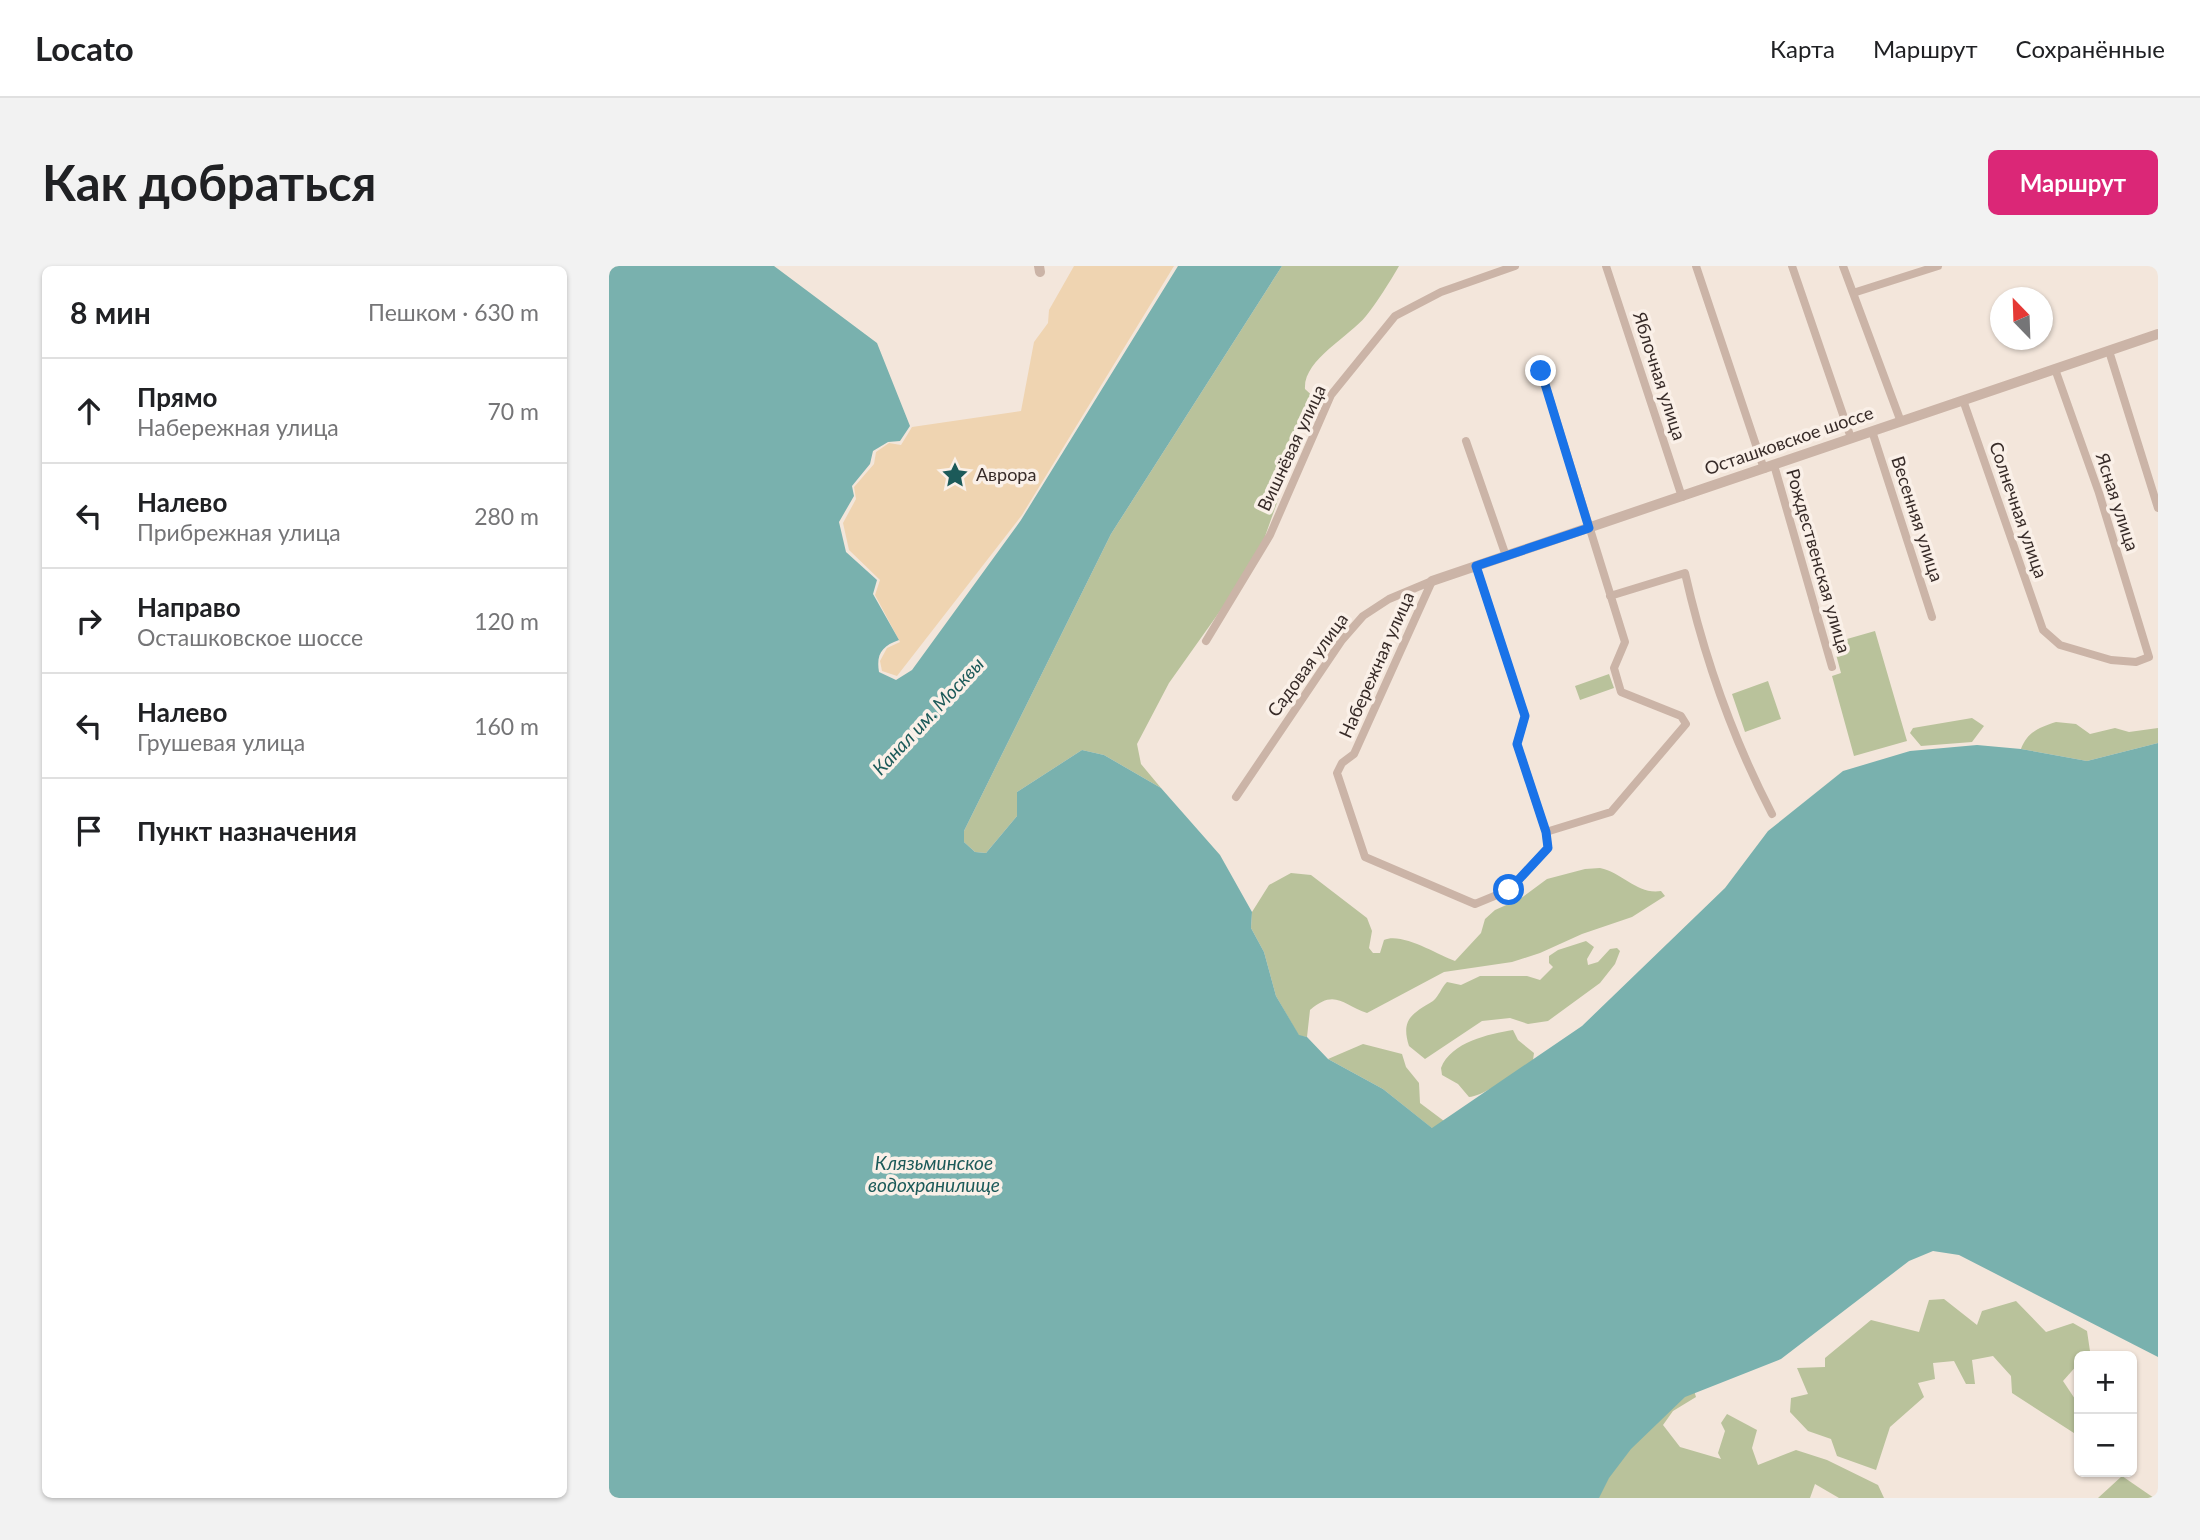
<!DOCTYPE html>
<html lang="ru">
<meta charset="utf-8">
<style>
:root{--surface:#fff;--page:#f2f2f2;--text:#202124;--muted:#757577;--line:#e0e0e0;--accent:#db2777}
body{margin:0;font-family:Lato,sans-serif;background:var(--page);color:var(--text)}
.controls{position:absolute;right:21px;bottom:21px;display:grid;overflow:hidden;border-radius:10px;box-shadow:0 2px 5px #0004}
.controls button{width:63px;height:63px;display:grid;place-items:center;padding:0;border:0;border-bottom:2px solid var(--line);background:var(--surface);color:var(--text);font:35px sans-serif}
.compass{position:absolute;left:1381px;top:21px;width:63px;height:63px;border-radius:50%;background:var(--surface);box-shadow:0 2px 5px #0004;rotate:337deg}
.stop{position:absolute;width:21px;height:21px;margin:-16px;border:5px solid #1a73e8;border-radius:50%;background:#fff}
.stop.end{background:#1a73e8;border-color:#fff;box-shadow:0 2px 7px #0008}
.list{margin:0;padding:0;list-style:none}
h2{display:flex;justify-content:space-between;align-items:center;height:91px;margin:0;padding:0 28px;font-size:30px}
h2 small{font-size:23px;font-weight:400;color:var(--muted)}
.list li{display:grid;grid-template-columns:46px 1fr auto;gap:21px;align-items:center;box-sizing:border-box;height:105px;padding:0 28px;border-top:2px solid var(--line)}
.list b{display:block;font-size:26px;white-space:nowrap}
.list p{margin:0;font-size:23px;white-space:nowrap;color:var(--muted)}
.list em{font-size:23px;font-style:normal;color:var(--muted)}
.icon{flex:none;width:38px;height:38px;fill:none;stroke:currentColor;stroke-width:2;stroke-linecap:round;stroke-linejoin:round}
.map{position:relative;flex:none;width:1549px;height:1232px;overflow:hidden;border-radius:10px}
header{display:flex;align-items:center;gap:42px;box-sizing:border-box;height:98px;padding:0 35px;background:var(--surface);border-bottom:2px solid var(--line)}
header strong{font-size:33px}
nav{display:flex;gap:38px;margin-inline-start:auto;font-size:24px}
.intro{display:flex;align-items:center;justify-content:space-between;box-sizing:border-box;height:168px;padding:0 42px}
h1{margin:0;font-size:49px}
.button{padding:18px 32px;border-radius:10px;background:var(--accent);color:#fff;font-size:24px;font-weight:700}
main{display:flex;gap:42px;padding:0 42px}
aside{flex:1;background:var(--surface);border-radius:10px;box-shadow:0 2px 5px #0004}
.map>svg:first-child{display:block}
.green{fill:#b9c29b}
.sand{fill:#efd4b1}
.water{fill:#79b1ae}
.lines{fill:none;stroke-linecap:round;stroke-linejoin:round}
.minor{stroke:#cbb4a7;stroke-width:8}
.tertiary{stroke:#cbb4a7;stroke-width:10}
.route{stroke:#1a73e8;stroke-width:9}
.labels{text-anchor:middle;stroke-width:7;stroke-linejoin:round;paint-order:stroke}
.street-label{font-size:18px;fill:#372b28;stroke:#faf0e8}
.poi-label{font-size:18px;fill:#372b28;stroke:#faf0e8;text-anchor:start}
.water-label{font-size:19px;font-style:italic;fill:#1c5a59;stroke:#faf0e8}
</style>
<header>
<strong>Locato</strong>
<nav><a>Карта</a><a>Маршрут</a><a>Сохранённые</a></nav>
</header>
<div class="intro"><h1>Как добраться</h1><a class="button">Маршрут</a></div>
<main>
<aside>
<h2>8 мин<small>Пешком · 630 m</small></h2>
<ul class="list">
<li><svg class="icon" aria-label="ahead" viewBox="0 0 24 24"><path d="M12 20V5M6 11l6-6 6 6"/></svg><div><b>Прямо</b><p>Набережная улица</p></div><em>70 m</em></li>
<li><svg class="icon" aria-label="left" viewBox="0 0 24 24"><path d="M17 20v-9H6M10 6l-5 5 5 5"/></svg><div><b>Налево</b><p>Прибрежная улица</p></div><em>280 m</em></li>
<li><svg class="icon" aria-label="right" viewBox="0 0 24 24"><path d="M7 20v-9h11M14 6l5 5-5 5"/></svg><div><b>Направо</b><p>Осташковское шоссе</p></div><em>120 m</em></li>
<li><svg class="icon" aria-label="left" viewBox="0 0 24 24"><path d="M17 20v-9H6M10 6l-5 5 5 5"/></svg><div><b>Налево</b><p>Грушевая улица</p></div><em>160 m</em></li>
<li><svg class="icon" aria-label="arrive" viewBox="0 0 24 24"><path d="M6 21V4h12l-3 4 3 4H6"/></svg><div><b>Пункт назначения</b></div></li>
</ul>
</aside>
<div class="map">
<svg width="1549" height="1232" viewBox="0 0 1549 1232">
<rect width="100%" height="100%" fill="#f3e6db"/>
<path class="green" d="M673 0H790C780 17 769 35 757 50 740 71 694 94 696 123L711 137 709 144 689 164 680 203 654 276 621 331 560 417 528 478 532 498 552 522 495 489 473 484 408 526V550L377 587 366 586 355 576V565L502 268Z
M1266 365 1298 475 1245 490 1223 410 1232 407 1224 377Z
M1000 408 1005 422 971 434 966 420Z
M1159 415 1172 453 1136 466 1123 428Z
M1363 452 1375 460 1363 476 1312 480 1301 467 1304 462Z
M1447 456 1467 458 1481 468 1506 462 1520 466 1549 462V477L1478 495 1412 483C1418 466 1431 461 1447 456Z
M991 602C1014 607 1029 629 1052 625L1056 630 1023 651 973 668 931 687 903 696 835 706 758 747C734 739 726 722 701 744L698 771 690 770 667 730 655 686 642 662 643 646 660 619 682 607 702 609 758 652 763 665 760 682 764 687H771L775 674C793 666 829 689 846 695L872 667 876 653 886 644 911 633 938 613 976 603Z
M977 675 985 681 978 693 979 699 989 696 1001 683 1008 682 1011 685 1006 698 991 717 939 755 919 758 901 752 873 755 816 793 800 780C791 752 805 747 824 735 830 730 832 722 838 716L852 719 871 710H918L931 714 944 701 940 697V690L949 684Z
M904 764 909 774 925 787 924 794C911 804 874 831 860 831L849 818 833 809 832 802C842 776 880 768 904 764Z
M754 778 793 788 797 801 810 817 811 837 835 855 824 863 774 823 719 793Z
M1335 1033 1368 1059 1373 1045 1407 1035 1437 1066 1464 1057 1478 1065 1481 1085 1476 1090H1470V1097L1454 1115 1470 1139V1167L1468 1169 1403 1127 1402 1110 1384 1090 1363 1094 1366 1118H1357L1345 1095 1324 1097 1326 1113 1309 1117 1315 1131 1281 1161 1267 1204 1228 1190 1222 1173 1199 1165 1181 1146 1182 1132 1199 1128 1188 1102 1216 1101V1092L1262 1054 1310 1066 1320 1034Z
M1084 1121 1087 1131 1064 1145 1054 1159 1071 1181 1112 1193 1109 1187 1116 1165 1112 1157 1118 1148 1148 1164 1143 1182 1149 1199 1187 1184 1218 1194 1269 1219 1275 1232H1230L1206 1218 1201 1232H979L1000 1193Z
M1513 1210 1545 1232H1489Z"/>
<path class="sand" d="M465 0H565L413 249 288 410 273 405 271 395 278 382 291 376 266 329 271 314 240 284 234 257 247 233 245 221 265 198 267 186 280 177 292 179 303 161 412 145 425 76 439 57 440 44Z"/>
<path class="water" d="M0 0H165L268 77 301 160 291 175 279 176 264 185 261 198 243 220 245 230 230 256 237 286 268 314 264 328 290 374C273 380 267 388 270 406L287 414 303 404 412 254 569 0H673L502 268 355 565V576L366 586 377 587 408 550V526L473 484 495 489 552 522 611 589 643 646 642 662 655 686 667 730 690 769 698 771 719 793 774 823 823 862 973 760 1116 622 1159 565 1234 505 1301 485 1368 479 1412 483 1478 495 1549 477V1091L1350 989 1324 985 1300 995 1172 1093 1076 1131 1022 1183 1000 1212 990 1232H0Z"/>
<g class="lines">
<path class="minor" d="M997 0 1073 231
M1087 0 1155 203
M1183 0 1242 172
M1234 0 1292 156
M1244 27 1329 0
M1500 85 1549 242
M932 105 1016 376 1005 402 1012 426 1072 450 1077 458 1002 546 937 566
M1354 134 1434 364 1451 379 1502 394 1527 396 1540 391 1490 227 1446 103
M1263 165 1323 351
M857 175 897 290
M1165 199 1223 401
M823 315 745 488 733 497 728 507 756 591 866 638 900 624 939 582 937 566 908 478 916 450 867 300
M1001 330 1076 307C1095 391 1123 471 1163 548
M597 375 661 269 722 129 786 50 832 26 906 0
M627 531 733 374 754 350 780 333 823 315"/>
<path class="tertiary" d="M430 0 431 6
M823 315 1549 68"/>
</g>
<g class="lines">
<path class="route" d="M900 624 939 582 937 566 908 478 916 450 867 300 980 262 932 105"/>
</g>
<defs>
<symbol id="sight-bare" viewBox="-9 -9 18 18"><path d="M0-6L1.8-2.2L6-1.7L2.9 1.2L3.7 5.4L0 3.3L-3.7 5.4L-2.9 1.2L-6-1.7L-1.8-2.2Z" fill="#1c5a59" stroke="#faf0e8" stroke-width="2.5" paint-order="stroke"/></symbol>
</defs>
<g fill-rule="evenodd">
<use href="#sight-bare" x="327" y="190" width="38" height="38"/>
</g>
<g class="labels">
<g class="street-label">
<text transform="translate(1050 110) rotate(72)" y="6">Яблочная улица</text>
<text transform="translate(1180 175) rotate(-19)" y="6">Осташковское шоссе</text>
<text transform="translate(683 182) rotate(-65)" y="6">Вишнёвая улица</text>
<text transform="translate(1508 236) rotate(72)" y="6">Ясная улица</text>
<text transform="translate(1409 244) rotate(71)" y="6">Солнечная улица</text>
<text transform="translate(1308 253) rotate(72)" y="6">Весенняя улица</text>
<text transform="translate(1209 295) rotate(74)" y="6">Рождественская улица</text>
<text transform="translate(699 399) rotate(-54)" y="6">Садовая улица</text>
<text transform="translate(768 399) rotate(-66)" y="6">Набережная улица</text>
</g>
<g class="poi-label">
<text x="367" y="215">Аврора</text>
</g>
<g class="water-label">
<text transform="translate(319 450) rotate(-47)" y="7">Канал им. Москвы</text>
<text x="325" y="904">Клязьминское<tspan x="325" dy="22">водохранилище</tspan></text>
</g>
</g>
</svg>
<div class="controls">
<button>+</button>
<button>−</button>
</div>
<svg class="compass" viewBox="-18 -18 36 36"><path d="M0-13l5 13h-10z" fill="#e53935"/><path d="M0 13l5-13h-10z" fill="#757577"/></svg>
<div class="stop" style="left:900px;top:624px"></div>
<div class="stop end" style="left:932px;top:105px"></div>
</div>
</main>
